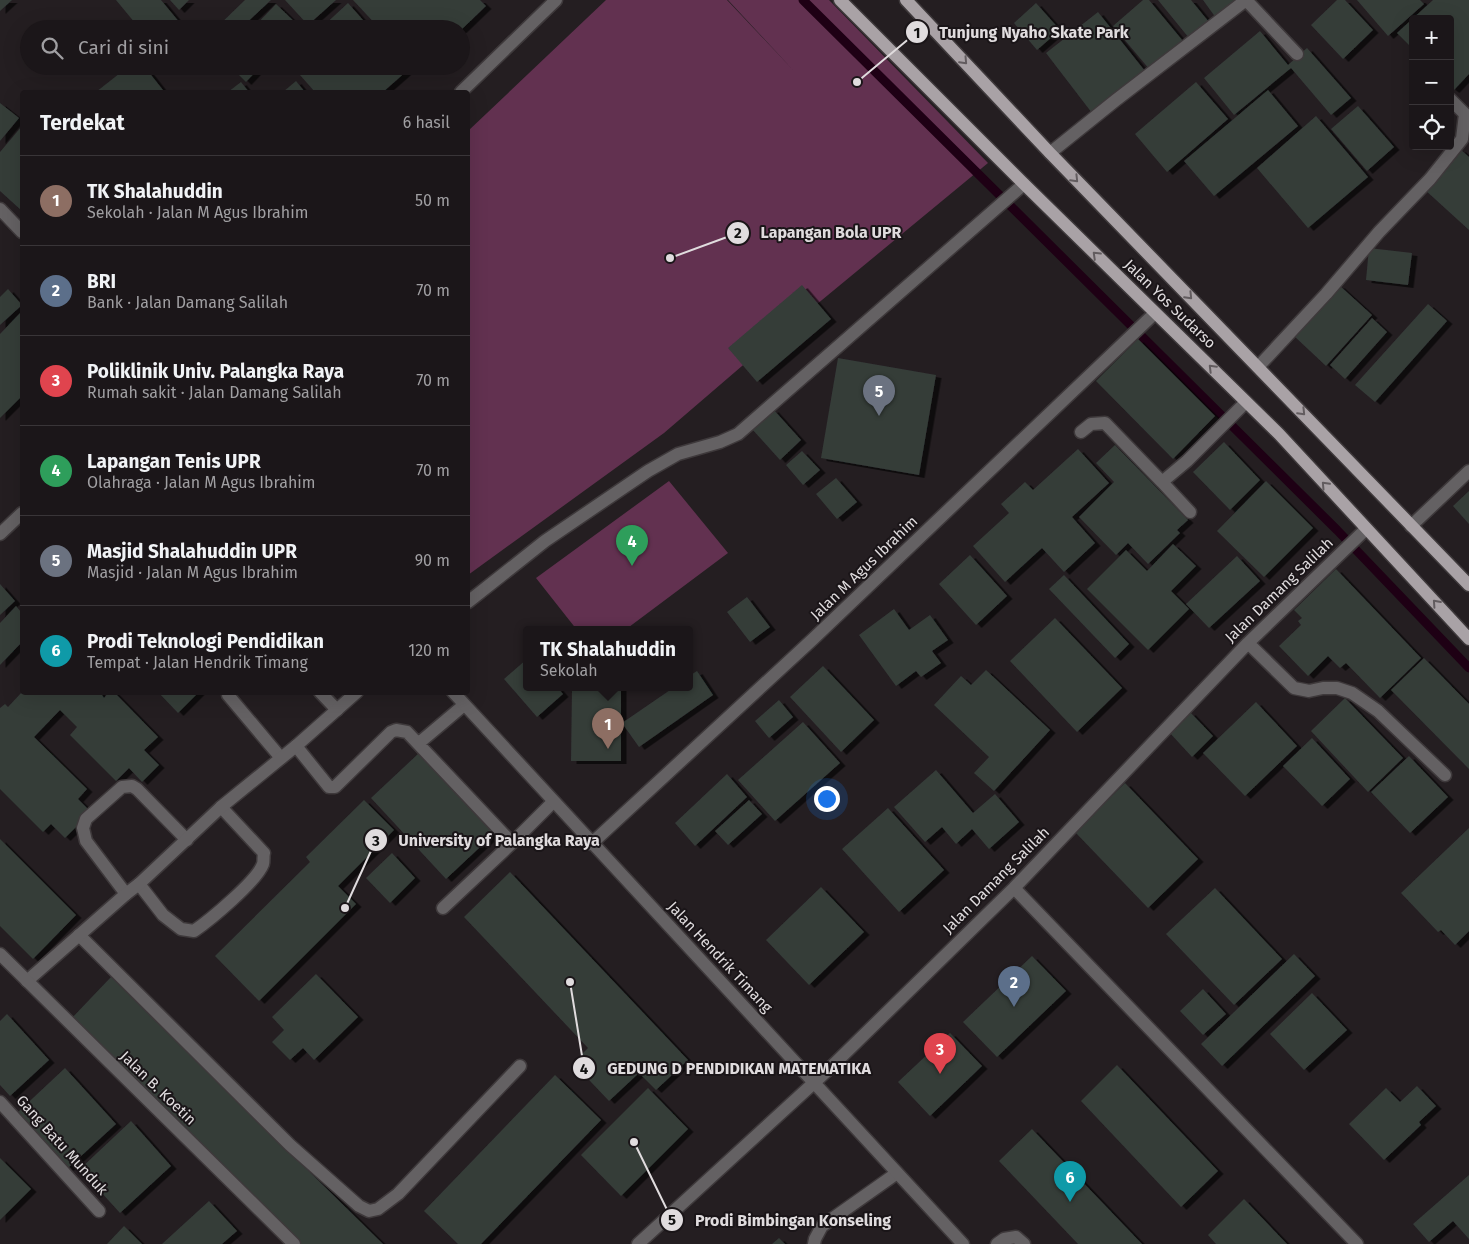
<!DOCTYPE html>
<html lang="id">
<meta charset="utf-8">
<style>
:root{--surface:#1b1619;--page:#241f22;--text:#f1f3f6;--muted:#a09fa2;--line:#393538;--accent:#0b8043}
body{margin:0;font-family:"Fira Sans",sans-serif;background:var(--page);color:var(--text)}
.controls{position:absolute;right:15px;top:15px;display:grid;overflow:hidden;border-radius:5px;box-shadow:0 5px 20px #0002}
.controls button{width:45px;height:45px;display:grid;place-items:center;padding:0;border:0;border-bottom:1px solid var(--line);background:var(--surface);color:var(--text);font:25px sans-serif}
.you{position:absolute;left:826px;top:798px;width:18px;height:18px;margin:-12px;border:4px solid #fff;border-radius:50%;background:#1a73e8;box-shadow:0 0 0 8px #1a73e833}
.badge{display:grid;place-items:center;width:32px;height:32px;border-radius:50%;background:var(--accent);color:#fff;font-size:16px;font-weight:700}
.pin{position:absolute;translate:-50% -41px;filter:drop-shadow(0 1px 2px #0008)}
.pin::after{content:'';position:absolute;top:26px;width:18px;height:15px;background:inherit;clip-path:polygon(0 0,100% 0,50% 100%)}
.popup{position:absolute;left:523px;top:626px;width:170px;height:65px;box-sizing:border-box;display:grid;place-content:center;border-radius:5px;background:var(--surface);filter:drop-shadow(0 1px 4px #0005);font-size:16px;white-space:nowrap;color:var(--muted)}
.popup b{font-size:19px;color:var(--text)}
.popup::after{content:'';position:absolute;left:50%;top:100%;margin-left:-10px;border:10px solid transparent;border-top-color:var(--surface)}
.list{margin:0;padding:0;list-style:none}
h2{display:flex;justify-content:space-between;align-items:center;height:65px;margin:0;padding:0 20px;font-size:21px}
h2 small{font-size:16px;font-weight:400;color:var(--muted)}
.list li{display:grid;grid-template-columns:32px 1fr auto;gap:15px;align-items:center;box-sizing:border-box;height:90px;padding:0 20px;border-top:1px solid var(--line)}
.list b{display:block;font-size:19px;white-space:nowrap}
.list p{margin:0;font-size:16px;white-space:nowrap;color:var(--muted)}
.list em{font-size:16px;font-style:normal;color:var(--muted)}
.icon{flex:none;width:28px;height:28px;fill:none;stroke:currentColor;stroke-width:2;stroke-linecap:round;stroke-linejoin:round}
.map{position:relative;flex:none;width:1469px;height:1244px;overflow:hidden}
.search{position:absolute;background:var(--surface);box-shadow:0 5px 20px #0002;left:20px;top:20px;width:450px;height:55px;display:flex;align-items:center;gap:12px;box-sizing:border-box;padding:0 18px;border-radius:28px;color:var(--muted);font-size:19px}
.panel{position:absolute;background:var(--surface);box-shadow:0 5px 20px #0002;left:20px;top:90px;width:450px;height:605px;border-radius:5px}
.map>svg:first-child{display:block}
.green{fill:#623150}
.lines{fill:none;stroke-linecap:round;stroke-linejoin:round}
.stream{stroke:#1e0014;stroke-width:9}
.building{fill:#353c39;filter:url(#shadow)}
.service-casing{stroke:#3e393b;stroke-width:15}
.minor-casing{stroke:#3e393b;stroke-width:15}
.tertiary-casing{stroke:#3e393b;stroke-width:15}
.primary-casing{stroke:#3e393b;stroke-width:15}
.service{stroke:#646163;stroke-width:12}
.minor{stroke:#646163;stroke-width:12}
.tertiary{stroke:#646163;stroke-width:12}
.primary{stroke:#a9a2a6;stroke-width:12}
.oneway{stroke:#625c5f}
.labels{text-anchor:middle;stroke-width:4;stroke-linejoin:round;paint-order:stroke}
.street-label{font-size:15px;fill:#e0dcde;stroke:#1a1518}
.leader{fill:none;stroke:#e0dcde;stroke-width:2}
.callout-dot{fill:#e0dcde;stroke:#1a1518;stroke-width:2}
.mark-label{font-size:15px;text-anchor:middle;font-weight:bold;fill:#111}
.callout-label{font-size:16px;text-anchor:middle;font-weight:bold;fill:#e0dcde;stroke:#1a1518;stroke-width:4;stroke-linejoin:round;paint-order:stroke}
</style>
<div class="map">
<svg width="1469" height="1244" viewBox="0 0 1469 1244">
<defs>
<filter id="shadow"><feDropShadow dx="5.5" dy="3" stdDeviation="0" flood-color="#0009"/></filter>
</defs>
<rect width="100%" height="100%" fill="#241e21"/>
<path class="green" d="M606 0H727L794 71 728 0H829L988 163 742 366 664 433 468 575V131Z
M669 481 728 553 625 630H577L536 578Z"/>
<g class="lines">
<path class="stream" d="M803 0 1337 530 1469 668"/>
</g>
<path class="building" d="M0 0H12L0 11Z
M116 0H161L185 29H140Z
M170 0H189L179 10Z
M245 0H271L240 29H215Z
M285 0H336L308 25Z
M353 0H480L486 6 461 30 380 29Z
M1143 0H1149L1183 41 1150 70 1113 26Z
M1158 0H1191L1209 22 1189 38Z
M1203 0H1240L1216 18Z
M1337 0H1345L1373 30 1343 59 1311 25Z
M1357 0H1420L1424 4 1388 36Z
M1433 0H1469V74L1454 90 1450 87V19H1413V49L1397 33Z
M348 3 371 29H320Z
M1036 3 1060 30 1037 50 1014 23Z
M276 4 300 27 298 29H252Z
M1098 12 1145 71 1092 113 1046 53Z
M1260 31 1288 65 1307 48 1351 98 1331 115 1291 68 1234 115 1204 78Z
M129 66H144L163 90 160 92H96Z
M230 66H261L246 82Z
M292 66H404L408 70 383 92H315Z
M296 81 305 92H283Z
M241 82 249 92H228Z
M1196 82 1228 119 1167 172 1135 134Z
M1268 90 1298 126 1214 196 1184 161Z
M0 103 19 118 0 141Z
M1358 106 1394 147 1367 171 1331 129Z
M1316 116 1368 177 1308 228 1257 168Z
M22 126V211L0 191V152Z
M1460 149 1469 157V230L1424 189Z
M1369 248 1412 253 1408 285 1366 280Z
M802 285 831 319 757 382 728 348Z
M1339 285 1372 315 1326 366 1293 335Z
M8 289 22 305 0 325V297Z
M1428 304 1447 321 1375 402 1355 385Z
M22 311V396L0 418V334Z
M1372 318 1387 332 1345 379 1330 365Z
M1138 339 1215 416 1173 459 1096 381Z
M838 358 936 375 919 475 821 458Z
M773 409 801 440 780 460 752 429Z
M1224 442 1260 480 1230 510 1193 472Z
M1115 445 1188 520 1177 530 1180 533 1148 564 1128 543 1116 555 1079 517 1114 482 1096 463Z
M1078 449 1109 483 1072 517 1095 543 1064 572 1042 548 1005 582 973 546 1009 513 1001 504 1025 482 1033 490Z
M802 451 820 470 803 485 786 465Z
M836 478 857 502 837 519 816 494Z
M1266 481 1313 528 1264 577 1217 531Z
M1469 491V524L1453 506Z
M1173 544 1196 566 1171 591 1189 609 1148 650 1087 589 1126 550 1147 571Z
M970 555 1007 596 976 625 939 584Z
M1237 556 1260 581 1209 628 1186 604Z
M1336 569 1421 658 1380 698 1346 663 1340 668 1328 656 1308 676 1279 646 1301 625 1298 621 1302 618 1294 610Z
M1064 575 1129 644 1115 658 1049 589Z
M0 584 15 601 0 615Z
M747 597 770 627 750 642 727 612Z
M16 606 22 613V642L0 665V623Z
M894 609 909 630 930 615 948 640 932 651 941 663 921 677 916 671 896 686 859 635Z
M1055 618 1122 688 1077 732 1010 661Z
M1424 658 1469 704V769L1391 690Z
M527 659V688H558L563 694 537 717 504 679Z
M823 666 874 720 841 752 790 697Z
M986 670 1050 730 994 791 974 773 989 757 934 705 961 676 971 685Z
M697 671 713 695 639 747 622 723 673 688H689V676Z
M572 688H621V761H571Z
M22 692H100L104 698 109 692H114L158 737 144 750 159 765 142 782 129 768 116 781 70 735 77 727 60 710 34 737 87 789 78 799 91 812 65 838 51 824 43 832 0 789V708L5 704 8 707Z
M158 692H199L178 713Z
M1345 698 1403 758 1368 792 1311 731Z
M779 700 793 717 769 738 755 721Z
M1256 702 1297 746 1245 796 1203 753Z
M1190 712 1213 736 1192 757 1169 732Z
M803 722 840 763 775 821 738 780Z
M1312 738 1350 779 1322 806 1283 766Z
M419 753 494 834 446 879 371 798Z
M1409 756 1448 797 1410 833 1371 792Z
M936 770 973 813 995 794 1019 822 989 849 972 829 956 844 942 827 925 842 894 807Z
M727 774 747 797 695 846 675 823Z
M1125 783 1198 859 1148 908 1075 832Z
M364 800 394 830 338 886 356 904 259 1001 215 956 310 862 306 857Z
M749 800 762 814 728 845 715 831Z
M888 808 944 870 899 912 842 849Z
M1469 828V931L1455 945 1441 930 1438 932 1401 893Z
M0 839 76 915 33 959 0 926Z
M392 853 415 878 390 903 366 878Z
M510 872 688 1060 656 1090 639 1073 609 1101 573 1063 588 1048 464 917Z
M821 887 864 932 809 985 766 940Z
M1215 888 1282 959 1234 1005 1166 934Z
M1294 954 1315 976 1222 1066 1201 1044Z
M1032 956 1066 991 997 1057 963 1022Z
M316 974 358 1017 314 1060 303 1048 290 1060 272 1042 284 1030 272 1017Z
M111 977 383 1244H300L71 1019Z
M1203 989 1226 1014 1203 1035 1180 1011Z
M1312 993 1347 1030 1304 1070 1270 1034Z
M7 1014 49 1060 10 1096 0 1085V1021Z
M950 1033 982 1066 930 1116 898 1082Z
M1117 1065 1218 1171 1181 1207 1081 1101Z
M65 1068 116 1124 68 1168 17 1113Z
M555 1075 601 1120 481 1244H458L424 1211Z
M1417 1086 1436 1106 1419 1122 1421 1125 1384 1160 1349 1124 1386 1088 1400 1102Z
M648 1088 688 1129 621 1196 581 1155Z
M131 1121 171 1166 120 1213 80 1169Z
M1032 1129 1142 1244H1078L999 1161Z
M0 1158 31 1189 0 1220Z
M1469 1175V1239L1453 1221 1429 1242 1413 1224Z
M1244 1199 1287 1244H1216L1208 1235Z
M209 1201 237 1231 222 1244H162Z
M124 1226 142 1244H107Z
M779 1238 785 1244H772Z"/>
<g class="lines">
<defs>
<path id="service" d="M228 692V695L281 758
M320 692 337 710
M419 743 464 705
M296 746 329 787H335L391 732 396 730 407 732 512 843
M139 884 163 915 181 929 194 931C210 920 257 881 263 864 264 861 263 856 264 853L221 807
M126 894 86 841 83 828 86 819 122 787 132 786 137 789 187 840
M443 908 512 843 553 802
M79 935 290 1145 359 1206 369 1211 378 1209 398 1194 520 1066
M814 1244 815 1239 822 1226 897 1173
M997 1244 1004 1239 1016 1237 1024 1244"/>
<path id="minor" d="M1246 0 1297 54
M1050 153 1116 100 1246 0
M0 209 22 232
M1258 367 1326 294 1379 232 1430 179 1462 139 1465 114 1450 99
M1081 432 1091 424 1105 423 1162 482 1187 461 1246 402
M1162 482 1190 512
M1411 526 1469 471
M468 602 545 541 648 471 678 454 720 442 738 434 1024 184
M1248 643 1294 688 1309 691 1323 688H1337L1352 693 1378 711 1445 775
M453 692 963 1244
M591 844 813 639 1155 313
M1014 888 1357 1244
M27 981 126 894 139 884 221 807 296 746 357 692
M0 1102 99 1211
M638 1244 829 1069 1014 888 1248 643 1366 529"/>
<path id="tertiary" d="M461 92 556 0
M0 534 22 513
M0 954 294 1244"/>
<path id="primary" d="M840 0 1024 184 1279 434 1469 639
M906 0 1050 153 1469 585"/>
</defs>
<use href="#service" class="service-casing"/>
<use href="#minor" class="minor-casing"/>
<use href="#tertiary" class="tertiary-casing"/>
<use href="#primary" class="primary-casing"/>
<use href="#service" class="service"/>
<use href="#minor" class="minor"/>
<use href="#tertiary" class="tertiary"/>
<use href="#primary" class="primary"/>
</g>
<defs><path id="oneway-chevron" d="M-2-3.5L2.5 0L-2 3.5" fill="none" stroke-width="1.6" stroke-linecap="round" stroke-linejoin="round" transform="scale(1.25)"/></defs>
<g class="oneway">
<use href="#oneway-chevron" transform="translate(964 61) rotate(47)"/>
<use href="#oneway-chevron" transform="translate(1075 179) rotate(46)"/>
<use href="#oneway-chevron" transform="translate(1096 255) rotate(-136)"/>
<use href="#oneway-chevron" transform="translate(1189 296) rotate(46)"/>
<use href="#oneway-chevron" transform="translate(1212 368) rotate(-135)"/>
<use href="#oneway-chevron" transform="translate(1302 412) rotate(46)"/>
<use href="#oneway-chevron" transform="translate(1325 485) rotate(-133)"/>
<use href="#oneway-chevron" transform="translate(1436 603) rotate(-132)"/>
</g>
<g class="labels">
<g class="street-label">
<text transform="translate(1170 304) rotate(44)" y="5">Jalan Yos Sudarso</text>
<text transform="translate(864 568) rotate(-44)" y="5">Jalan M Agus Ibrahim</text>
<text transform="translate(1279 590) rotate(-44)" y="5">Jalan Damang Salilah</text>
<text transform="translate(996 880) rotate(-45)" y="5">Jalan Damang Salilah</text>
<text transform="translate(720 957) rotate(47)" y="5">Jalan Hendrik Timang</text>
<text transform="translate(158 1088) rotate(44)" y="5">Jalan B. Koetin</text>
<text transform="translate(62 1145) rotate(48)" y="5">Gang Batu Munduk</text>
</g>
</g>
<path class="leader" d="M857 82L917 32M670 258L738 233M345 908L376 840M570 982L584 1068M634 1142L672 1220"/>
<g class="callout-dot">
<circle cx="857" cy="82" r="5"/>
<circle cx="670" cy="258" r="5"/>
<circle cx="345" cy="908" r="5"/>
<circle cx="570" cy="982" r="5"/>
<circle cx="634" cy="1142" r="5"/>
<circle cx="917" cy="32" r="12"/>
<circle cx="738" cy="233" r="12"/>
<circle cx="376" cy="840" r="12"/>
<circle cx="584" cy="1068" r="12"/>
<circle cx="672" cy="1220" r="12"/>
</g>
<g class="mark-label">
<text x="917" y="38">1</text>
<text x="738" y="238">2</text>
<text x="376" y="846">3</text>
<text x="584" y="1074">4</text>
<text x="672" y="1225">5</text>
</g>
<g class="callout-label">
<text x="1034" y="38">Tunjung Nyaho Skate Park</text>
<text x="831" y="238">Lapangan Bola UPR</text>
<text x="499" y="846">University of Palangka Raya</text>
<text x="739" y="1074">GEDUNG D PENDIDIKAN MATEMATIKA</text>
<text x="793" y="1226">Prodi Bimbingan Konseling</text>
</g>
</svg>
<div class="controls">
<button>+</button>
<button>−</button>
<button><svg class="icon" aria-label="locate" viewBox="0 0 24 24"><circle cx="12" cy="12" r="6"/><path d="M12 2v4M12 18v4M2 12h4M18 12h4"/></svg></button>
</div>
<div class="you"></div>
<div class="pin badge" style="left:608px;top:749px;background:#8d6e63">1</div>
<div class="popup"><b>TK Shalahuddin</b>Sekolah</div>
<div class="pin badge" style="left:1014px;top:1007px;background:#5c6f8a">2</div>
<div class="pin badge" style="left:940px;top:1074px;background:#e0444e">3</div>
<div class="pin badge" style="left:632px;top:566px;background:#2e9e5b">4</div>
<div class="pin badge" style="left:879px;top:416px;background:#6b7280">5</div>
<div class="pin badge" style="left:1070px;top:1202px;background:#0f9aa8">6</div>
<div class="search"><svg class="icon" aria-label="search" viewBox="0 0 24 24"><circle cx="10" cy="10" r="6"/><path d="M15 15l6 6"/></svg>Cari di sini</div>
<section class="panel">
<h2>Terdekat<small>6 hasil</small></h2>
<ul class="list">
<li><span class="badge" style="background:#8d6e63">1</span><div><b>TK Shalahuddin</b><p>Sekolah · Jalan M Agus Ibrahim</p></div><em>50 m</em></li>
<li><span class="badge" style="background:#5c6f8a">2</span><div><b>BRI</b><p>Bank · Jalan Damang Salilah</p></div><em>70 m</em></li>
<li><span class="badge" style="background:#e0444e">3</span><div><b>Poliklinik Univ. Palangka Raya</b><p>Rumah sakit · Jalan Damang Salilah</p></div><em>70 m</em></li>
<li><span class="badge" style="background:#2e9e5b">4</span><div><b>Lapangan Tenis UPR</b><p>Olahraga · Jalan M Agus Ibrahim</p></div><em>70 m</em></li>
<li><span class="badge" style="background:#6b7280">5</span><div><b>Masjid Shalahuddin UPR</b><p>Masjid · Jalan M Agus Ibrahim</p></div><em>90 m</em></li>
<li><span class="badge" style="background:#0f9aa8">6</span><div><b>Prodi Teknologi Pendidikan</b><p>Tempat · Jalan Hendrik Timang</p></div><em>120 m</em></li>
</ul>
</section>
</div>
